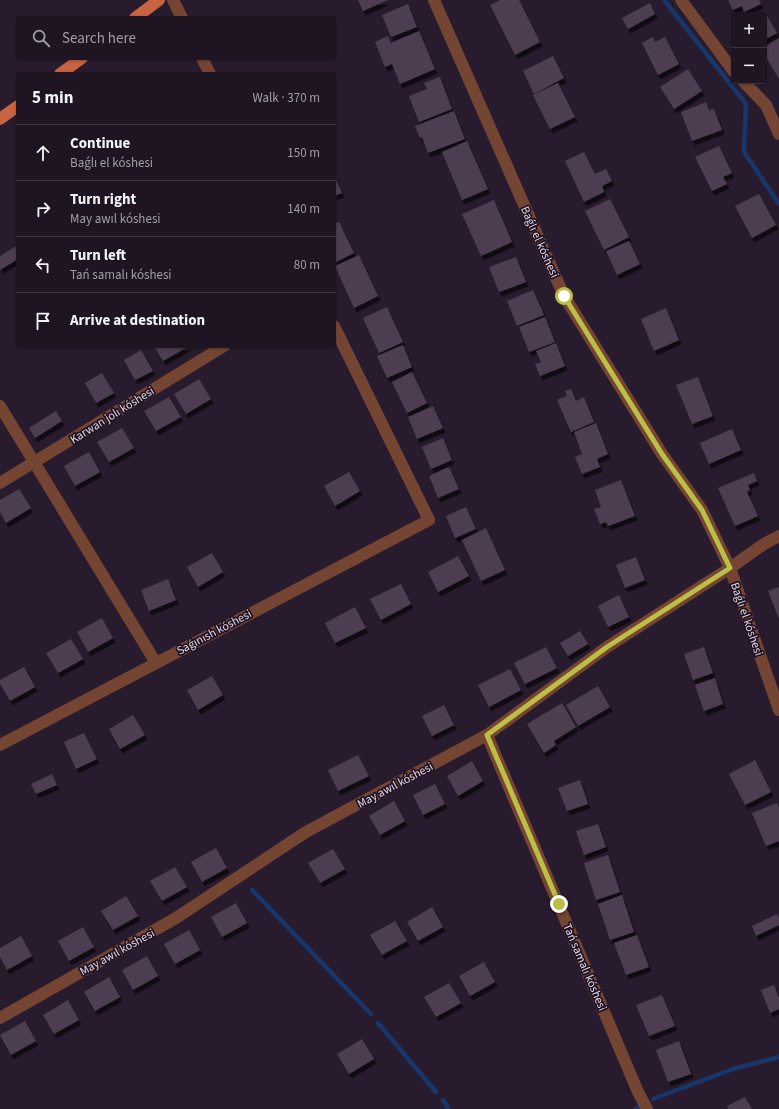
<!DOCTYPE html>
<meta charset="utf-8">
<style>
:root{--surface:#1e1422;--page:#2b212f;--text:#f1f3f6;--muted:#a19ea5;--line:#3c3340}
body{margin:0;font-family:"Source Sans 3",sans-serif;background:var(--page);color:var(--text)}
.controls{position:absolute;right:12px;top:12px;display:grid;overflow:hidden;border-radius:4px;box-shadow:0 1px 3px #0004}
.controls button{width:36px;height:36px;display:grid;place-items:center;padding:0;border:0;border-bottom:1px solid var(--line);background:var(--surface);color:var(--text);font:20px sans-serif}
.stop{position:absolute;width:12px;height:12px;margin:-9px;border:3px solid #bcbf44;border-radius:50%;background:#fff}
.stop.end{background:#bcbf44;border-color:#fff;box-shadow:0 1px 4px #0008}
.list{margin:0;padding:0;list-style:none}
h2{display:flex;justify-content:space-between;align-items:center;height:52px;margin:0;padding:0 16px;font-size:17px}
h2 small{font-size:13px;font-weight:400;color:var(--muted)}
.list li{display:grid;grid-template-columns:26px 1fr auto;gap:12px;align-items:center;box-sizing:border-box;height:56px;padding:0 16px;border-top:1px solid var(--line)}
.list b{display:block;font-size:15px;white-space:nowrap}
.list p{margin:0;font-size:13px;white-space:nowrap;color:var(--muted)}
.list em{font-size:13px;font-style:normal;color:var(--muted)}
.icon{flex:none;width:22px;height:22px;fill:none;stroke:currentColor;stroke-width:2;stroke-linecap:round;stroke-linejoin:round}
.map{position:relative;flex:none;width:779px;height:1109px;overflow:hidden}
.search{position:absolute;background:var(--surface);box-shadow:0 1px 3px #0004;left:16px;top:16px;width:320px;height:44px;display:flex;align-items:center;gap:10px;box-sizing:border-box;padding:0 14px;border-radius:4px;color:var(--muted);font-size:15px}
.panel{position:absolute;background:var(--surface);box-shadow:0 1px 3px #0004;left:16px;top:72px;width:320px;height:276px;border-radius:4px}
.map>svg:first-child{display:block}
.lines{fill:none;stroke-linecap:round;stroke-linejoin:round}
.stream{stroke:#17366b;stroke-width:4.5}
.building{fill:#4d3e51;filter:url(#shadow)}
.minor{stroke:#754534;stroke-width:12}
.major{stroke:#c76442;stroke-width:12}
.route{stroke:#bcbf44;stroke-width:5}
.labels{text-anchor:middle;stroke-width:3.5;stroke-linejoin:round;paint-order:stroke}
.street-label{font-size:12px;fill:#e1d8e4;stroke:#1f1223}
</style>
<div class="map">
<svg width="779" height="1109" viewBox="0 0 779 1109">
<defs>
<filter id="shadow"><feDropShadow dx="2.5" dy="4.5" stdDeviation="0" flood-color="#0009"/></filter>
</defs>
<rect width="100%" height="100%" fill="#281b2d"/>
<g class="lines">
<path class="stream" d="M664 0 746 104 744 152 779 204
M252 890 371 1014
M378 1023 436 1092
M653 1099 733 1069 779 1057
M443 1100 449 1109
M635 1109 639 1107"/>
</g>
<path class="building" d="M358 0H388L363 11Z
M500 0H519L540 42 515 55 490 5Z
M728 0H759L761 4 744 12 742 6 733 10Z
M650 3 655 14 628 29 622 18Z
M408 4 417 27 391 37 382 15Z
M766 14 777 33 764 40V15Z
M419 31 435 69 400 84 392 64 385 67 375 42 388 36 391 43Z
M653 37 655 42 665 37 679 64 658 75 642 43Z
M779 38V79L764 54V47Z
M553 56 564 78 534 94 523 71Z
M688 69 702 91 674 109 660 87Z
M440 77 452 109 419 122 409 96 427 89 424 83Z
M558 83 575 117 550 129 533 95Z
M706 102 709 110 714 109 722 130 692 141 681 112Z
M454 111 465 139 428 153 422 137 420 138 415 126Z
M467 141 488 189 462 200 442 152Z
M719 146 732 173 723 177 727 184 712 191 695 157Z
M584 152 595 174 606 169 612 181 602 186 604 192 584 202 565 161Z
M334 175 342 193 334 196Z
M759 194 776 225 752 238 735 206Z
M610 199 629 237 604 250 585 211Z
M494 200 512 242 481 256 462 214Z
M339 222 354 253 334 263V224Z
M629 241 640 264 617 275 606 251Z
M18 245V259L0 270V256Z
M359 255 378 296 354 308 335 266Z
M516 257 526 282 499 292 489 267Z
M533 290 544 315 517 326 507 301Z
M387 307 403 342 379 353 363 318Z
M666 308 679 340 654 351 641 319Z
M545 317 555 342 529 352 519 327Z
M556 343 565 366 540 376 535 364 541 362 536 351Z
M403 345 412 367 387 378 377 356Z
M154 346H189L163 361Z
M141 350 153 371 135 380 124 360Z
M412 372 427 403 407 413 392 382Z
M102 373 114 393 96 403 85 383Z
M698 377 713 416 692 424 676 385Z
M199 379 211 399 186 414 174 394Z
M571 389 576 401 584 397 594 422 571 432 557 400 567 396 565 391Z
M169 397 181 417 156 431 144 411Z
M433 406 443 428 417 439 408 417Z
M56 411 62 421 35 438 29 428Z
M596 423 608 454 597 459 600 467 582 474 575 457 582 454 574 432Z
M122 428 134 448 109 462 97 442Z
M732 429 741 450 709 464 700 443Z
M443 438 452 460 431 469 422 447Z
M89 452 100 472 75 486 64 466Z
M449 467 459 489 438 498 429 476Z
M349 472 360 491 335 506 324 486Z
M754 473 757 481 748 485 750 490 747 492 758 516 735 526 718 488Z
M621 480 635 516 608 526 606 522 600 524 594 509 601 507 595 490Z
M19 489 31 508 6 523 0 512V500Z
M466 507 476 529 455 538 446 516Z
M486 528 505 570 481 581 462 540Z
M212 553 223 572 198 587 187 567Z
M458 556 469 576 438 592 428 572Z
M636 557 645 580 625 588 616 565Z
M168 579 176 600 149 611 141 590Z
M401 584 411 604 381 620 370 599Z
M779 587V619L768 591Z
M619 595 629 617 608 627 598 606Z
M355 607 366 628 335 643 325 623Z
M102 618 113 638 88 652 77 632Z
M580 631 588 644 568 656 560 643Z
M71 639 83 659 58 673 46 653Z
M546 647 557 668 525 684 514 663Z
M704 647 713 673 693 680 684 654Z
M24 667 35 687 10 701 0 684V680Z
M510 669 521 690 489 707 478 685Z
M212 676 223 695 198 710 187 690Z
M715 678 723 704 704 711 695 685Z
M598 686 610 707 578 726 566 705Z
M562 703 576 727 554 741 556 745 544 753 527 724Z
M444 705 454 725 432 736 422 716Z
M133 715 145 735 120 749 109 729Z
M84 733 97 759 76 769 64 742Z
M358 755 369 776 338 791 328 770Z
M755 760 771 792 745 805 729 774Z
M472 761 483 781 458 796 447 776Z
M52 774 57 785 36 794 31 784Z
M580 780 588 804 567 811 558 788Z
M435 784 445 804 423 815 413 795Z
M394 801 405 821 380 835 369 816Z
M777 803 779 808V841L766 846 752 813Z
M598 824 606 847 584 855 576 831Z
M216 848 227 868 202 882 191 862Z
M333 849 345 869 320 883 308 863Z
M608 855 620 892 596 900 584 863Z
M175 867 187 887 162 901 150 881Z
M622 895 634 932 610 940 598 904Z
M126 896 138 916 113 930 101 911Z
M236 903 247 923 222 937 211 917Z
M432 907 443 927 418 941 407 922Z
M777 914 779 918V925L756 936 752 926Z
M395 921 407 941 382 955 370 935Z
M83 927 94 947 69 961 58 941Z
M189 930 200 950 175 964 164 944Z
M637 935 649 967 626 975 614 943Z
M21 936 32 956 7 970 0 957V948Z
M147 956 158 976 133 990 122 970Z
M484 962 495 982 470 996 459 976Z
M109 977 120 997 95 1011 84 992Z
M449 983 461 1003 436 1017 424 997Z
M774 985 779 998V1009L770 1013 761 990Z
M662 995 675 1026 649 1036 636 1005Z
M68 1000 79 1020 54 1034 43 1015Z
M25 1021 36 1041 11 1055 0 1035Z
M362 1039 374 1059 349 1074 337 1054Z
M679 1041 691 1074 668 1082 656 1050Z
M745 1097 752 1109H728L727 1106Z"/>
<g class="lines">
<path class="minor" d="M173 0 182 18
M434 0 564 296 662 454 702 510 730 568 779 710
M681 0 734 72
M202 58 210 74
M743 81 766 105 779 134
M0 406 156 663
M0 483 224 346
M487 735 638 1092 647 1109
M0 745 429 520 334 326
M0 1018 176 918 306 832 487 735 607 647 730 568 764 544 779 536"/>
<path class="major" d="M135 18 159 0
M60 74 82 58
M0 119 18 106"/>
</g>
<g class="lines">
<path class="route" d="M559 904 487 735 607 647 730 568 702 510 662 454 564 296"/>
</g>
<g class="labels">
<g class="street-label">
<text transform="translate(540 242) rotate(66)" y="4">Baǵlı el kóshesi</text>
<text transform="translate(112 415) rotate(-32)" y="4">Karwan jolı kóshesi</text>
<text transform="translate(747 619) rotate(71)" y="4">Baǵlı el kóshesi</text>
<text transform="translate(214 632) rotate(-28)" y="4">Saǵınısh kóshesi</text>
<text transform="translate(395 785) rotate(-28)" y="4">May awıl kóshesi</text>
<text transform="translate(117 952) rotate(-29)" y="4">May awıl kóshesi</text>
<text transform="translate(585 967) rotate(67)" y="4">Tań samalı kóshesi</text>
</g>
</g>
</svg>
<div class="controls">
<button>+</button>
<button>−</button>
</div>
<div class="stop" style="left:564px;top:296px"></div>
<div class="stop end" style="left:559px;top:904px"></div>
<div class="search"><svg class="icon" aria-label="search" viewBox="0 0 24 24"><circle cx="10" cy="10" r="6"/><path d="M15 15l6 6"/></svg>Search here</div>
<section class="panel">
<h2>5 min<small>Walk · 370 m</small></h2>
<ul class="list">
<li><svg class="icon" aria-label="ahead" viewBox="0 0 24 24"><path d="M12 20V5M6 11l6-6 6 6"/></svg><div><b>Continue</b><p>Baǵlı el kóshesi</p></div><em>150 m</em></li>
<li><svg class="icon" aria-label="right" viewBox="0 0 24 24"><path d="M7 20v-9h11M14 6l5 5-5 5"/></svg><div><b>Turn right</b><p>May awıl kóshesi</p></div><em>140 m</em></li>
<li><svg class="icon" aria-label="left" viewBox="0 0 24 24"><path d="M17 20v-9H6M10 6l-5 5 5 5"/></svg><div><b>Turn left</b><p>Tań samalı kóshesi</p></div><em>80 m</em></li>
<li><svg class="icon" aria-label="arrive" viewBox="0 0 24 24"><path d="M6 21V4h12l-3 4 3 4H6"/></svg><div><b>Arrive at destination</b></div></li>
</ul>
</section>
</div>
